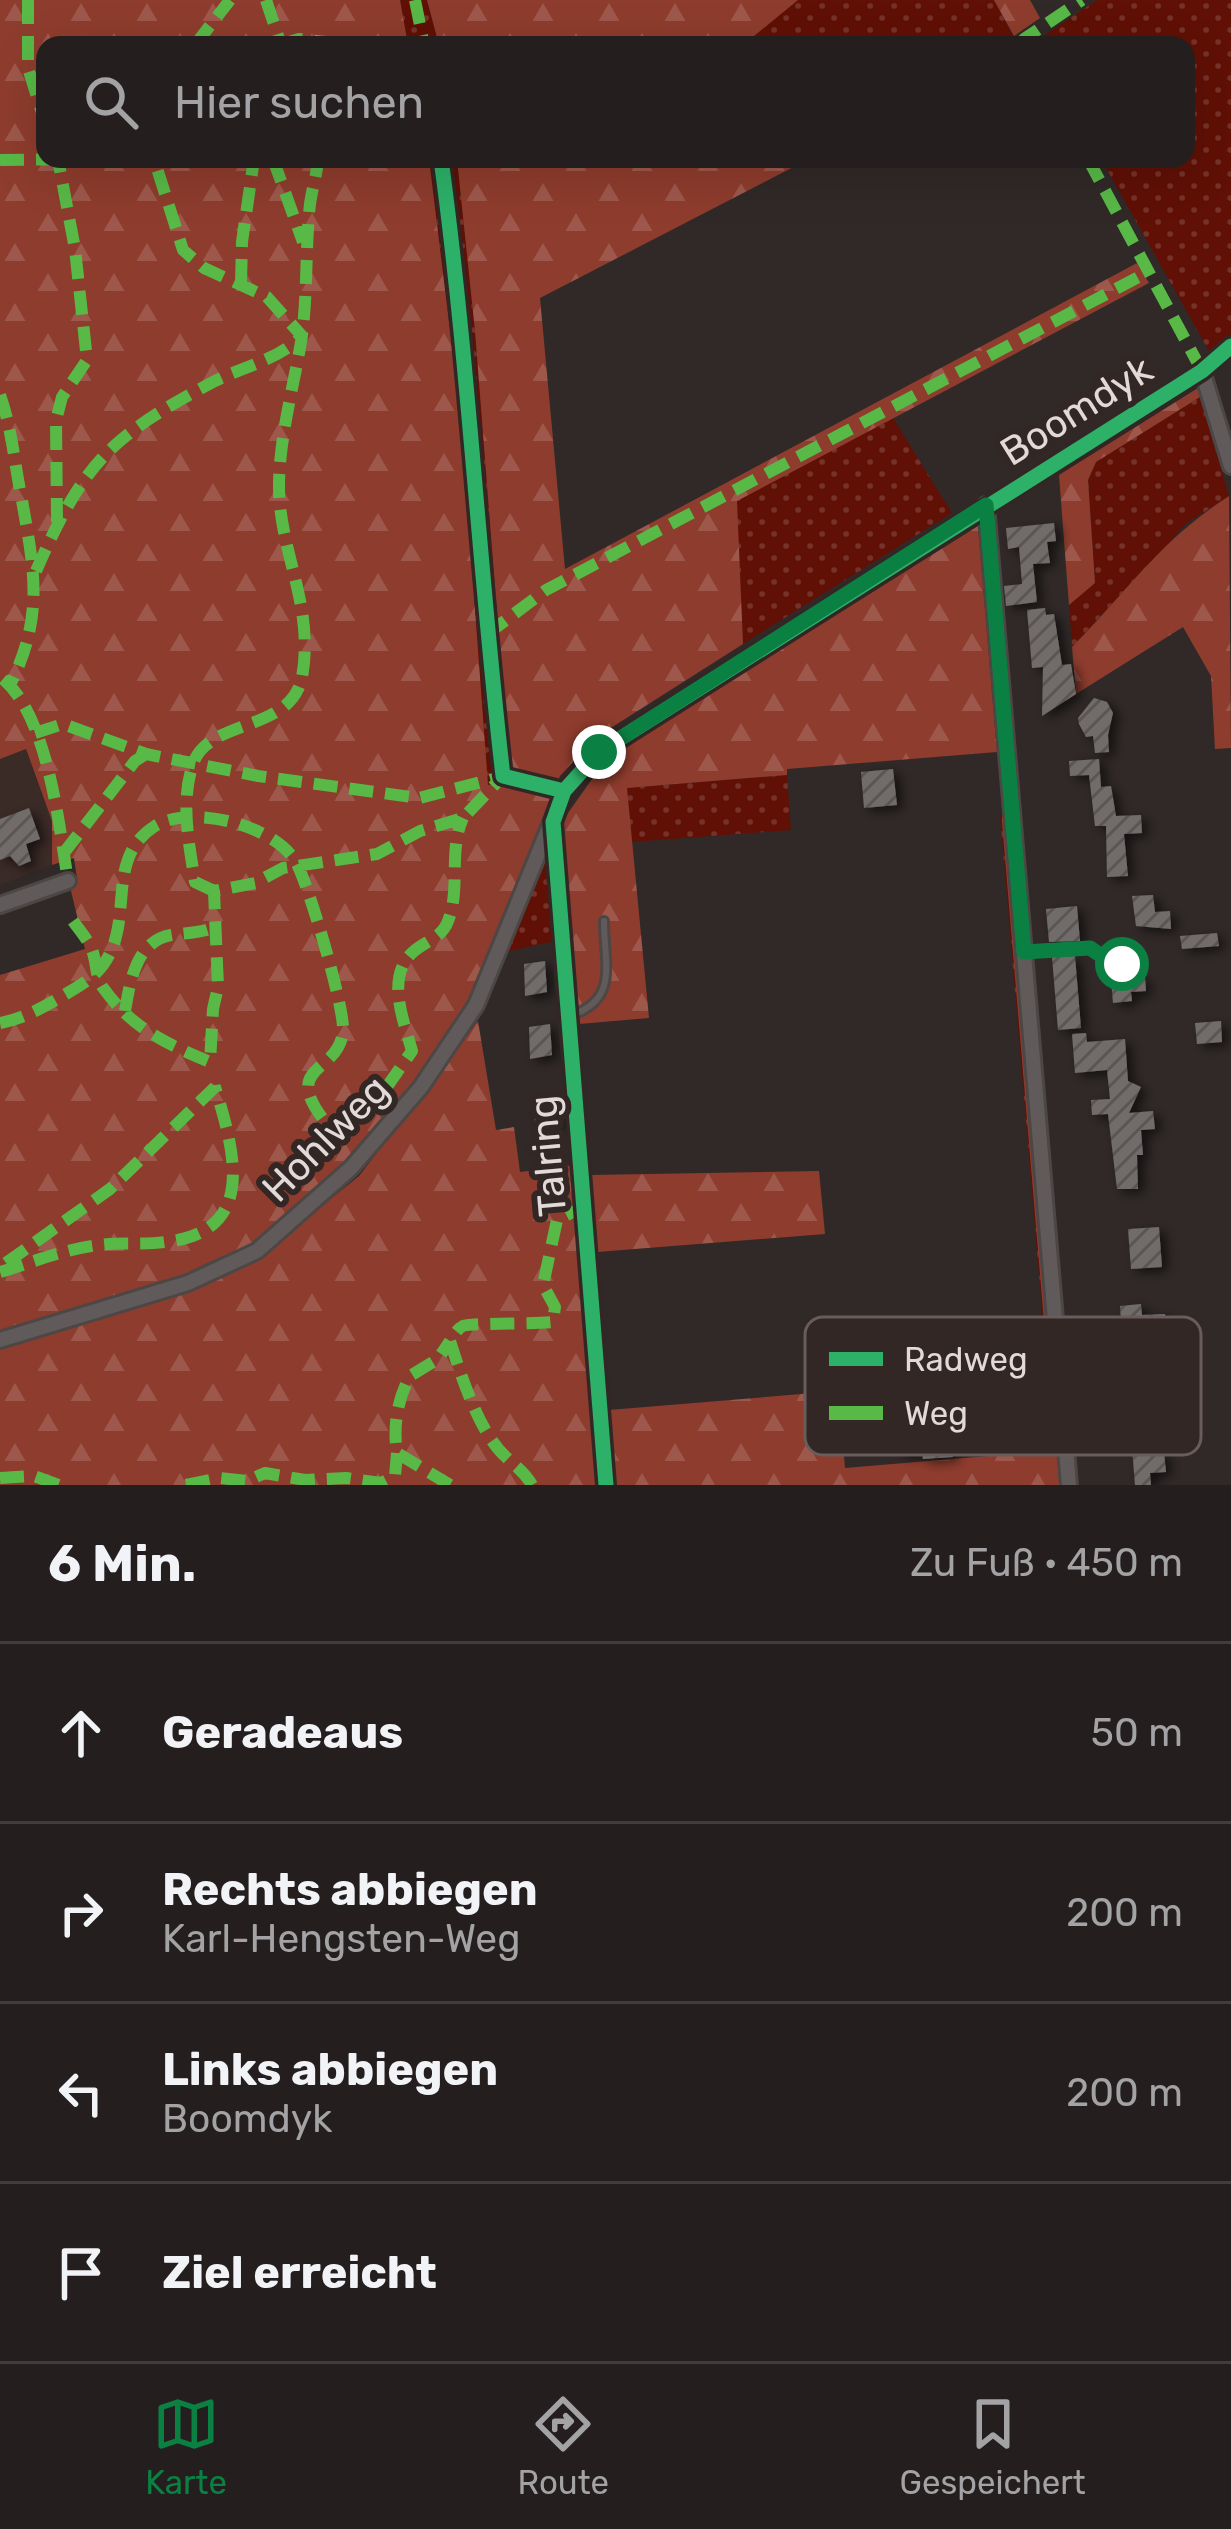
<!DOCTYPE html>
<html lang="de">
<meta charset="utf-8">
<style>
:root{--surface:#241f1e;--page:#2c2727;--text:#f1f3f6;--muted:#a3a2a4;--line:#413d3c;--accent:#0b8043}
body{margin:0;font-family:Rubik,sans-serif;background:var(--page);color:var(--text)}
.stop{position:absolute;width:36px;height:36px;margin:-27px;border:9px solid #0b8043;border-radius:50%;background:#fff}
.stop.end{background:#0b8043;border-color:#fff;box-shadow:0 3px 12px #0008}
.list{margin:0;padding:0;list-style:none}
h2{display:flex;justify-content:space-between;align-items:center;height:156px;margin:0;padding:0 48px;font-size:51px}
h2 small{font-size:39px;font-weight:400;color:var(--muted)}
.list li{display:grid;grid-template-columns:78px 1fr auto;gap:36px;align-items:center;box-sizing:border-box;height:180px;padding:0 48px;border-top:3px solid var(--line)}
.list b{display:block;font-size:45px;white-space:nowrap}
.list p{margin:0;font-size:39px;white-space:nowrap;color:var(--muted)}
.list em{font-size:39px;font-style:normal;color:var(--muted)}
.icon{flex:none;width:66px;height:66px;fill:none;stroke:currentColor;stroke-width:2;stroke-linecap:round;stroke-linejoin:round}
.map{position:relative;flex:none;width:1231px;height:1485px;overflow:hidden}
.search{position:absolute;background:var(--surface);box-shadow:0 12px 48px #0002;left:36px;right:36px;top:36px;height:132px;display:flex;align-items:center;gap:30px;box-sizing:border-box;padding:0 42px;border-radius:24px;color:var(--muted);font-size:45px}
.sheet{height:876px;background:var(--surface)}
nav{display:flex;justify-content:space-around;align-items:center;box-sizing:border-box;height:168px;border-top:3px solid var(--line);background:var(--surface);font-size:33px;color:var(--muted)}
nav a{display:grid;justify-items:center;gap:6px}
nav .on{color:var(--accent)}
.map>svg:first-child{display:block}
.built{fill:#3b2b27}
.grass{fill:url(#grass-dots)}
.forest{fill:url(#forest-firs)}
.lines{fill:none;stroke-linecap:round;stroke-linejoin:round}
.stream{stroke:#923c2d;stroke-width:4.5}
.building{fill:url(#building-hatch);filter:url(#shadow)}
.service-casing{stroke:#4c4745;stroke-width:12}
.minor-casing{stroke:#4c4745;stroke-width:20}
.service{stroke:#605b5a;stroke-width:6}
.minor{stroke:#605b5a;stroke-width:14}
.quiet{stroke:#58b947;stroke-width:12;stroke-dasharray:24 12;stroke-linecap:butt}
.cycleway-casing{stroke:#332725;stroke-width:22}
.cycleway{stroke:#2db169;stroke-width:15}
.route{stroke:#0b8043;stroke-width:15}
.labels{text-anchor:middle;stroke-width:12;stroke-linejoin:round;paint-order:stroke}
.street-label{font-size:39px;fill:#e2dad8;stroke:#332725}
.key{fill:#332725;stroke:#685d5b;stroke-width:3}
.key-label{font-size:33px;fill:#e2dad8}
</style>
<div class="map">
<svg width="1231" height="1485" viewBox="0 0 1231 1485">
<defs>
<pattern id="grass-dots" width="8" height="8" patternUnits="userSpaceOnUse" patternTransform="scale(3)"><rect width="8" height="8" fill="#601005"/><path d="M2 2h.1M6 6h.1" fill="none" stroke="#763229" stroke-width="1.8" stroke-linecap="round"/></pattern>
<pattern id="forest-firs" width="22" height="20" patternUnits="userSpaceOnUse" patternTransform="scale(3)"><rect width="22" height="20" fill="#8e3c2d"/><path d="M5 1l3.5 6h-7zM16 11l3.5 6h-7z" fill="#9e584b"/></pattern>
<pattern id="building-hatch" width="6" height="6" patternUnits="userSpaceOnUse" patternTransform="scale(3)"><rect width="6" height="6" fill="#716c6b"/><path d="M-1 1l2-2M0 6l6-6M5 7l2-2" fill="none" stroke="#5a5656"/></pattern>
<filter id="shadow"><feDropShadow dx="6" dy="4" stdDeviation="6" flood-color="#0009"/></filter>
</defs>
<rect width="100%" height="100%" fill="#302928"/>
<path class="built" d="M25 749 52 821V865L0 885V759Z"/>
<path class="grass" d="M400 0H427L439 45H408Z
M798 0H994L1018 45H743Z
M1097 0H1231V334L1210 353 1101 159H1186V45H1038L1036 41Z
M429 159H457L475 331 511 781 487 785 461 420Z
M1200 397 1229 496 1187 523 1072 647 1069 605 1095 582 1088 480 1096 462Z
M893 418 952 513 743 644 736 501Z
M787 775 791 830 632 842 626 788Z
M1007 814 1061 1450 1054 1451 1000 815Z
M548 847 555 941 506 952Z"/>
<path class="forest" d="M0 0H400L408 45H45V159H429L461 420 488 785 510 780 475 331 457 159H809L540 298 565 569 1137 263 1149 283 737 501 743 644 595 738 560 776 489 956 461 1014 402 1103 309 1200 253 1247 185 1276 0 1333V975L85 949 71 891 77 879 74 858 52 865V821L26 749 0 759Z
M427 0H798L743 45H439Z
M994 0H1030L1040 18 1014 36Z
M1198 388 1200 397 1096 462 1088 480 1095 583 1069 605 1059 475Z
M1229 496 1231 748 1215 749 1211 676 1183 627 1076 694 1072 647C1128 591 1159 541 1229 496Z
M978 526 997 752 787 769V775L627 788 649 1018 579 1024 563 820 607 758Z
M478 1021 496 1130 514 1127 520 1172 575 1165 597 1485H0V1349L175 1295 250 1264 359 1176Z
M819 1171 825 1234 597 1252 591 1175Z
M838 1391 845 1468 1061 1450 1064 1485H615L609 1410Z"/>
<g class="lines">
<path class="stream" d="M1004 819 1060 1485"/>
</g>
<path class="building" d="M1054 523 1056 541 1047 542 1050 563 1033 564 1037 602 1006 606 1004 586 1022 584 1019 547 1008 549 1006 528Z
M1045 608 1046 615 1054 614 1062 665 1071 664 1076 694 1042 716 1043 667 1032 668 1027 610Z
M1094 698 1107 702 1113 713 1108 735 1109 752 1095 753 1093 736 1086 737 1079 724 1078 718Z
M1099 759 1101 787 1111 786 1116 816 1141 815 1142 833 1124 834 1128 876 1107 877 1106 826H1095L1089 775 1070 776 1069 761Z
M893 769 897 805 864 808 861 772Z
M29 808 40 839 26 844 31 861 19 866 10 856 0 860V819Z
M1153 895 1155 912 1170 911 1171 929 1136 926 1132 896Z
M1077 906 1080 941 1049 942 1046 909Z
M1217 933 1219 946 1182 949 1180 936Z
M1075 956 1081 1028 1058 1030 1052 957Z
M545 961 547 992 525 996 524 964Z
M1145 977 1146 991 1131 992 1132 1001 1113 1003 1111 979Z
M1221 1021 1222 1042 1197 1044 1195 1023Z
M550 1024 552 1055 530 1059 529 1027Z
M1086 1033 1087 1042 1125 1039 1128 1081 1141 1087 1129 1113 1153 1111 1155 1129 1141 1130 1143 1155H1137L1138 1189H1117L1108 1114 1092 1115 1091 1100 1110 1099 1107 1070 1075 1073 1072 1034Z
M555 1096 558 1127 535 1131 534 1099Z
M1159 1227 1162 1267 1131 1269 1128 1229Z
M1141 1304 1142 1315 1165 1314 1170 1378 1141 1381 1136 1320 1121 1321 1120 1306Z
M928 1396 932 1443 951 1441 953 1457 923 1459 922 1452 900 1454 898 1434H894L893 1398Z
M1150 1447 1151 1453 1164 1452 1166 1472 1150 1473 1151 1485H1135L1132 1448Z"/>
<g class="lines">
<defs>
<path id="service" d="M1028 951 1090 948 1112 963 1134 964
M572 1015C619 999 604 963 604 921"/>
<path id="minor" d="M1202 371 1231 466
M986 505 1069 1485
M553 826 606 1485
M0 905 68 881
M0 1340 188 1283 257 1251 351 1168 421 1087 476 1005 564 791 599 752 1202 371 1231 346"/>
</defs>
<use href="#service" class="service-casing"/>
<use href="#minor" class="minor-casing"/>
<use href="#service" class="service"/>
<use href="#minor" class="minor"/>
<path class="quiet" d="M28 0V68L45 122
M266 0 281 45
M415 0 424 45
M195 45 230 0
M279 45 299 39 355 45
M1028 45 1024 39 1082 0
M273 159 303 242
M1088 159 1202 371
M0 160 72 159
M241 283 242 242 254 159
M0 395C12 429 14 461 21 495 34 568 45 615 10 685
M57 522 56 420 62 397 87 360 75 249 58 159
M36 571C83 464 109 437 213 382 242 367 278 360 302 336L267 297 204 268 183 250 154 159
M486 635 546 590 1148 272
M3 679C48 717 59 825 68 881
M35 733 63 724 146 754 258 776 419 798 497 778
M63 854 135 761 146 754
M214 891 195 882C189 843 180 802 193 764 208 718 291 733 302 677 315 607 279 551 279 487 279 439 293 389 301 342 308 296 305 250 310 204 312 189 317 174 318 159
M73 921C80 931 90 942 93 953 97 965 95 977 104 989 133 1029 165 1043 210 1062L213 1009 218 987 214 891 255 883 283 868 377 854 420 831 463 818 503 776
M125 1011C130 982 136 941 171 935 189 932 200 934 217 926
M0 1023C22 1019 40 1009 59 998 74 989 92 980 103 965 136 920 103 859 155 826 192 804 274 825 296 862 308 883 345 1008 343 1031 339 1075 279 1063 326 1123L343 1127 365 1118 412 1051C404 1021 385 977 413 952 425 941 442 938 448 921 461 889 448 851 463 818
M6 1263 110 1189 215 1087 214 1080
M0 1272C33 1262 65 1249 99 1245 121 1242 143 1245 165 1242 259 1232 234 1150 215 1087
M0 1478 34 1476 59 1485
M186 1485 220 1478 247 1481 265 1473 305 1480 346 1478 381 1483 395 1476 397 1453
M450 1485 397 1453C393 1427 397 1400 410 1376L438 1359 450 1341
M532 1485C524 1471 516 1467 506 1457 479 1433 461 1375 450 1341 454 1335 457 1329 463 1326 468 1323 537 1324 553 1322L555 1307 543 1285 557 1220 585 1206"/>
<defs>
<path id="cycleway" d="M441 159C469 364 479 571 503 776L564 791
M606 1485 553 822 564 791 599 752 1202 371 1231 346"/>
</defs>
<use href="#cycleway" class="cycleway-casing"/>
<use href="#cycleway" class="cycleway"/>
</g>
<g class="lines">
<path class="route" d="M599 752 986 505 1024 952 1090 948 1112 963 1122 964"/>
</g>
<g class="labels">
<g class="street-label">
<text transform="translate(1076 410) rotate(-32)" y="14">Boomdyk</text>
<text transform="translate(325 1138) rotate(-45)" y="14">Hohlweg</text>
<text transform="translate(547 1156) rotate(-95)" y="14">Talring</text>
</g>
</g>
<rect x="805" y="1317" width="396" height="138" rx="18" class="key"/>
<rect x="829" y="1352" width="54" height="14" fill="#2db169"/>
<rect x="829" y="1406" width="54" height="14" fill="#58b947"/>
<g class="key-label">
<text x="904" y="1371">Radweg</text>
<text x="904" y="1425">Weg</text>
</g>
</svg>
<div class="stop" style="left:1122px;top:964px"></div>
<div class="stop end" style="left:599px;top:752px"></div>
<div class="search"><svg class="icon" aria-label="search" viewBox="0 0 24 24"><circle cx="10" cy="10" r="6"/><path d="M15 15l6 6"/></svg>Hier suchen</div>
</div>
<section class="sheet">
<h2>6 Min.<small>Zu Fuß · 450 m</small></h2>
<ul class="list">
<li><svg class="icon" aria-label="ahead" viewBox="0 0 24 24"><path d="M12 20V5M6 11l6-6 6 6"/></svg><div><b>Geradeaus</b></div><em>50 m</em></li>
<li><svg class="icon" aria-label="right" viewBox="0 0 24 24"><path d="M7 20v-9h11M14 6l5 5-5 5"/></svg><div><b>Rechts abbiegen</b><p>Karl-Hengsten-Weg</p></div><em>200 m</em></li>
<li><svg class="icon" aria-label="left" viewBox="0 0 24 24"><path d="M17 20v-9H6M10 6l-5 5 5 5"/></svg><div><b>Links abbiegen</b><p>Boomdyk</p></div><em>200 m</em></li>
<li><svg class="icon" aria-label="arrive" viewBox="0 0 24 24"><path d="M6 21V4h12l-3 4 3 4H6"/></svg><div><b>Ziel erreicht</b></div></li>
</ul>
</section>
<nav>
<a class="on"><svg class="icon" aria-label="map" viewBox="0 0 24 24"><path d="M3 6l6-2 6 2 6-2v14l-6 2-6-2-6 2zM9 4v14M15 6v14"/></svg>Karte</a>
<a><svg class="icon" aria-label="directions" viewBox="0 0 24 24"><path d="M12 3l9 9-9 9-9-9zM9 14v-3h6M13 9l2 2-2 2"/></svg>Route</a>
<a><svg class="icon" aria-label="saved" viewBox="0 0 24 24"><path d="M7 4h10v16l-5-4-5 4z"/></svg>Gespeichert</a>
</nav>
